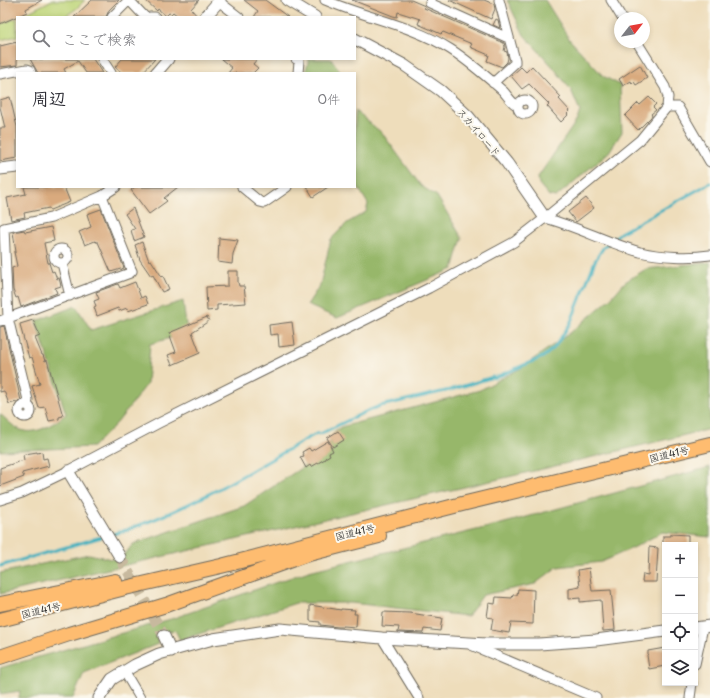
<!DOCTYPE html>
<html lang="ja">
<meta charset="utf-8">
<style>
:root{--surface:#fff;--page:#f7f7f7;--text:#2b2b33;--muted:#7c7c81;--line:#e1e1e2}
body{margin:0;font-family:"Playpen Sans","Klee One",sans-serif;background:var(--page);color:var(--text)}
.controls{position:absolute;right:12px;bottom:12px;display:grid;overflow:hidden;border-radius:0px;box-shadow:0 2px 6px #0003}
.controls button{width:36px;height:36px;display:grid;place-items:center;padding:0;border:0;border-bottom:1px solid var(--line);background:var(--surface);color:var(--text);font:20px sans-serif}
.compass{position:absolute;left:614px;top:12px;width:36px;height:36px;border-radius:50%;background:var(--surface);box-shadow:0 2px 6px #0003;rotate:59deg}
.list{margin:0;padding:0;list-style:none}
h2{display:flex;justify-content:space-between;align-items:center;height:52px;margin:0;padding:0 16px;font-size:17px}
h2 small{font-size:13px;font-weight:400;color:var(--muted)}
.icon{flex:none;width:22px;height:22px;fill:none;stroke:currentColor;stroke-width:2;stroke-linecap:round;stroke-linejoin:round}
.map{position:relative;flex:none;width:710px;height:698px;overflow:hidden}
.search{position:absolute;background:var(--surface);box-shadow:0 2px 6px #0003;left:16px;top:16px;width:340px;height:44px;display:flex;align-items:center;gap:10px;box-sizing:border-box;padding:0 14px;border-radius:0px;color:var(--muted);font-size:15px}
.panel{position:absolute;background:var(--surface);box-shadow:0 2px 6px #0003;left:16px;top:72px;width:340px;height:116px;border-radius:0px}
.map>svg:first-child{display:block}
.green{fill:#bfd67a;stroke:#758052}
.forest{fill:#97b76a;stroke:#61714a}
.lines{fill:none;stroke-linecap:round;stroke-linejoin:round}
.stream{stroke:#43b1bf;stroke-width:3}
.building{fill:#d9aa7e}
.tertiary-tunnel{stroke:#c7b99e;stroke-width:11;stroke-dasharray:11 5.5;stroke-linecap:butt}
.minor-casing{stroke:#6f695d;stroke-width:11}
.tertiary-casing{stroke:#6f695d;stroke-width:13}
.trunk-casing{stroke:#6f695d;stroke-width:16}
.minor{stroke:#fff;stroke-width:9}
.tertiary{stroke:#fff;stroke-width:11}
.trunk{stroke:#febc70;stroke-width:14}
.labels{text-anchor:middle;stroke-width:4;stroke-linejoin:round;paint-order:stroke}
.street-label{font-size:10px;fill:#2b2b2b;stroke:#fbf7ec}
</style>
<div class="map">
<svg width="710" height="698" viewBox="0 0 710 698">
<rect width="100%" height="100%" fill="#fbf7ec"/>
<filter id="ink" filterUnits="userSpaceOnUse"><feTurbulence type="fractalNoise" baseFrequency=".025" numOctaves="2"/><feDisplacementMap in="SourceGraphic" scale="8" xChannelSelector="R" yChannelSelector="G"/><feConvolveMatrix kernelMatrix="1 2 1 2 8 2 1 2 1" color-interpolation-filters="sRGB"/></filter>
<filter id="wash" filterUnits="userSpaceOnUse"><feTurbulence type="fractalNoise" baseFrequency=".012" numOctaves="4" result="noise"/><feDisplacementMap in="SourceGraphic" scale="16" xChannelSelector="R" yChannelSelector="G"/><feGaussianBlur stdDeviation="0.9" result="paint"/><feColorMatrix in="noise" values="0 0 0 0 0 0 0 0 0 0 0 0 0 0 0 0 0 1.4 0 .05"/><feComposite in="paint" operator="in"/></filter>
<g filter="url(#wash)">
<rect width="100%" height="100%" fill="#edb"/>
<path class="green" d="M52 0H85L76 9 64 17H19Z
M17 18V36L0 40V24Z"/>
<path class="forest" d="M507 0H545L570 40 603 76 620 85 622 132 609 152 556 197 549 196 539 184 538 177 577 120 580 111 571 90 553 67 524 35Z
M309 59H331L342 73H305Z
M355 111 382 133 421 186 437 196 462 238 453 269 337 318 307 305 320 285 331 239 347 223 366 212 368 204 355 182Z
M710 262V429L547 468 0 594V573L89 554 111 559 125 554 133 544 244 506 325 452 335 431 341 427 480 390 521 368 570 333 610 299 625 282 646 269Z
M183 301 187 333 150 344 147 384 117 423 93 447 0 451V414C5 418 11 425 17 428 33 438 54 424 66 414L36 321 76 306 91 330Z
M710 467V537L662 532 635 547 601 562 557 567 535 584 483 595 468 616 351 603H296L180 640 175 630 156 635 158 644 84 673 73 698H19L20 691 0 694V668L171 619 309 571 501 524Z"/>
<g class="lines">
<path class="stream" d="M110 535C182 514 247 473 312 436L318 433 320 434 363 413 380 406 450 390 493 377 494 378 543 357 554 348 570 324 595 261 603 248 620 233 710 183
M0 566 105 536"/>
</g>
<g id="blocks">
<path class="building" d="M0 0H42L26 9 27 12 0 24Z
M92 0H119L109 10 106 17H74Z
M145 0H199L191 9 198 17H179L173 12 171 14 169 13 166 16 158 9 157 11Z
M244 0H265L288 17H254L258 11Z
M352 0H411L425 6 424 8 504 43 505 47 504 51 507 52 508 58 507 62 502 67 487 61 489 55 470 47 472 44 443 32 441 34 418 24 420 19 398 12 397 17 393 16Z
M449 0H484L494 4 495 9 491 19Z
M496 19 498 20 500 28 493 25Z
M17 42V65L0 67V46Z
M30 59H93L102 73H86L78 61 64 69 66 73H38Z
M122 59H155L142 73H122L115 67Z
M221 59H257L253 64 258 68 253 73H228L232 68Z
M640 65 647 78 636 85 634 82 632 84 631 81 623 86 619 79Z
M532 66 561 97 559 99 570 111 567 114 568 115 561 122 547 106 549 104 529 84 522 89 511 76 521 67 526 72Z
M10 97 17 127V158L0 161V128H5L0 107V100Z
M649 97 656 104 653 107 656 110 651 114 652 115 651 117 638 130 625 116 638 103 640 105Z
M24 187H64L70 202 50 210 49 208 24 213 25 217 11 220 7 198 26 194Z
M135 187H178L164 198 167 201 149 214 131 190Z
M307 187H328L313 197Z
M586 198 594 208 576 222 568 212Z
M133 208 144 237 134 241 131 230 135 229 125 214Z
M101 209 124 268 111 272 98 242H96L95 241 85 245 79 232 91 227 87 214Z
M51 227 54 241 44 243 48 263H49L52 272 54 271 57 279 59 278 61 286 55 288 57 293 21 307 18 297 16 298 13 290 12 268 17 266 14 252H16L13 232 24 230 25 232Z
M219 238 238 240 233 254 232 264 218 262Z
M142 242 149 261 151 260 162 277 163 276 169 289 162 292 153 275 151 276 140 260 135 245Z
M228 271H238V282L239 286H244L246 303 217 305V310L207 311 206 287 228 286Z
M135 282 141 298 145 296 148 304 128 311 127 308 119 311 118 308 97 316 94 307 96 306 94 301 99 299 96 292 118 284 120 288Z
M207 317 209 321 192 332 200 353 172 365 168 355 176 352 169 333Z
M33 320 40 336 35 338 42 355H43L45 361 47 360 63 416 59 417V419L49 421 45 407 39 408 32 386 40 384 32 357 29 358 21 329 20 324Z
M292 322 295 345 279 347 278 334 270 335 269 325Z
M4 326 21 401 9 404 4 391 0 392V327Z
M338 431 344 440 333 447 327 438Z
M328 441 333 451 329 453 330 455 325 458V459L311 467 310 465 306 468 300 457 304 456 302 452 309 448 311 451Z
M37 452V453L42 452 43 459 47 458 49 466 22 473 24 477 0 486V468L24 460 23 455 25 454Z
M671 534 688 535V545H663V536H671Z
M649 547 658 548 656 582H642L643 574 648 575Z
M589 568 592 591 611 590 615 630 603 631 601 600 580 602V598L569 599V589L580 587 578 570Z
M518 589 534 590 533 624 511 623 509 633 491 630 493 618 487 617 489 603 495 604 496 597 512 598 513 595H517Z
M310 605 341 610V609L355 610 354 614H357L356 627 343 626V627H338L320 625V622L310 621Z
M383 612 410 613 442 618 440 631 424 629 423 633 398 632 399 627 382 626Z
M665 648V666L649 669 647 655 648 654V651Z"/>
</g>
</g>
<g filter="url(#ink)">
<use href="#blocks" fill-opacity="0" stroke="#6f695d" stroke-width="1"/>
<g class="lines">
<path class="tertiary-tunnel" d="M120 557 164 636"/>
<defs>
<path id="minor" d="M129 0 145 17
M217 0 239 17
M325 0C366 18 412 25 450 49 469 61 486 76 503 91 508 96 511 103 518 106
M431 0 430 3 508 38
M611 0 622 18
M112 17 129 0
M150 17H155
M102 59 111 73
M296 59 299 61 298 73
M0 74 27 69 30 70 31 73
M493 83 515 63V60L499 0
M518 107a7 7 0 1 1 14 0a7 7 0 1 1-14 0Z
M667 107H678L710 162
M242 187 260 202 264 203 287 187
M545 218C578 227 608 243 640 252 661 257 689 258 710 255
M54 256a7 7 0 1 1 14 0a7 7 0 1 1-14 0Z
M62 263 70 296
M0 321 130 273 132 271 131 269 102 196
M19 411a6 6 0 1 1 12 0a6 6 0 1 1-12 0Z
M27 405 28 400 8 318 4 228 51 218 102 196 116 187
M0 500 22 493 68 471 159 423 429 288 514 242 545 218 640 140 667 107 668 97 665 87 637 42
M382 638 419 698
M471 645 596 698
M695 664 703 627
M124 671 140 698
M690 698 692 683"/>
<path id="tertiary" d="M287 0 315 17
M205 17 220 0
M355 39 404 65 441 91 468 116 507 163 545 218
M156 73 168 59
M0 169 17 167
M68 471 120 557
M695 628 710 626
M164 636 171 651
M99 698 112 679 135 665 159 654 213 639 280 629 382 638 487 644H539L596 640 665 631"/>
<path id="trunk" d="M0 604 115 581
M0 620 125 588 221 566 466 503 710 444
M0 657 69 634 166 605 305 555 379 536"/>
</defs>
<use href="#minor" class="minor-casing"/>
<use href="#tertiary" class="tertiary-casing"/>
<use href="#trunk" class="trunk-casing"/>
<use href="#minor" class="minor"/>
<use href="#tertiary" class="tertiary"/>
<use href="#trunk" class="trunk"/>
</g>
</g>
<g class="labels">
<g class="street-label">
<text transform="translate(479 132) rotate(49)" y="4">スカイロード</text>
<text transform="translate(669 454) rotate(-14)" y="4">国道41号</text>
<text transform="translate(355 532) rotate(-14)" y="4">国道41号</text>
<text transform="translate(41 610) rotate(-14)" y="4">国道41号</text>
</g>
</g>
</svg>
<div class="controls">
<button>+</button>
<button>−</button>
<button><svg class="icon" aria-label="locate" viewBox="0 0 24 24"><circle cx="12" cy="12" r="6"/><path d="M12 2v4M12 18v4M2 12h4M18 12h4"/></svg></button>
<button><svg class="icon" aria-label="layers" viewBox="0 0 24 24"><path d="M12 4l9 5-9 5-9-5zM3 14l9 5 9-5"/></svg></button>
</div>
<svg class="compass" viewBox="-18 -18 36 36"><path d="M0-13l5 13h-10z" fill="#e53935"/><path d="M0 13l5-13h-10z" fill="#7c7c81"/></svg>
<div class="search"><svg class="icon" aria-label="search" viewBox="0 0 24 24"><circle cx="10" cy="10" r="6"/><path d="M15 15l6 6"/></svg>ここで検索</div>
<section class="panel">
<h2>周辺<small>0件</small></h2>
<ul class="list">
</ul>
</section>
</div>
